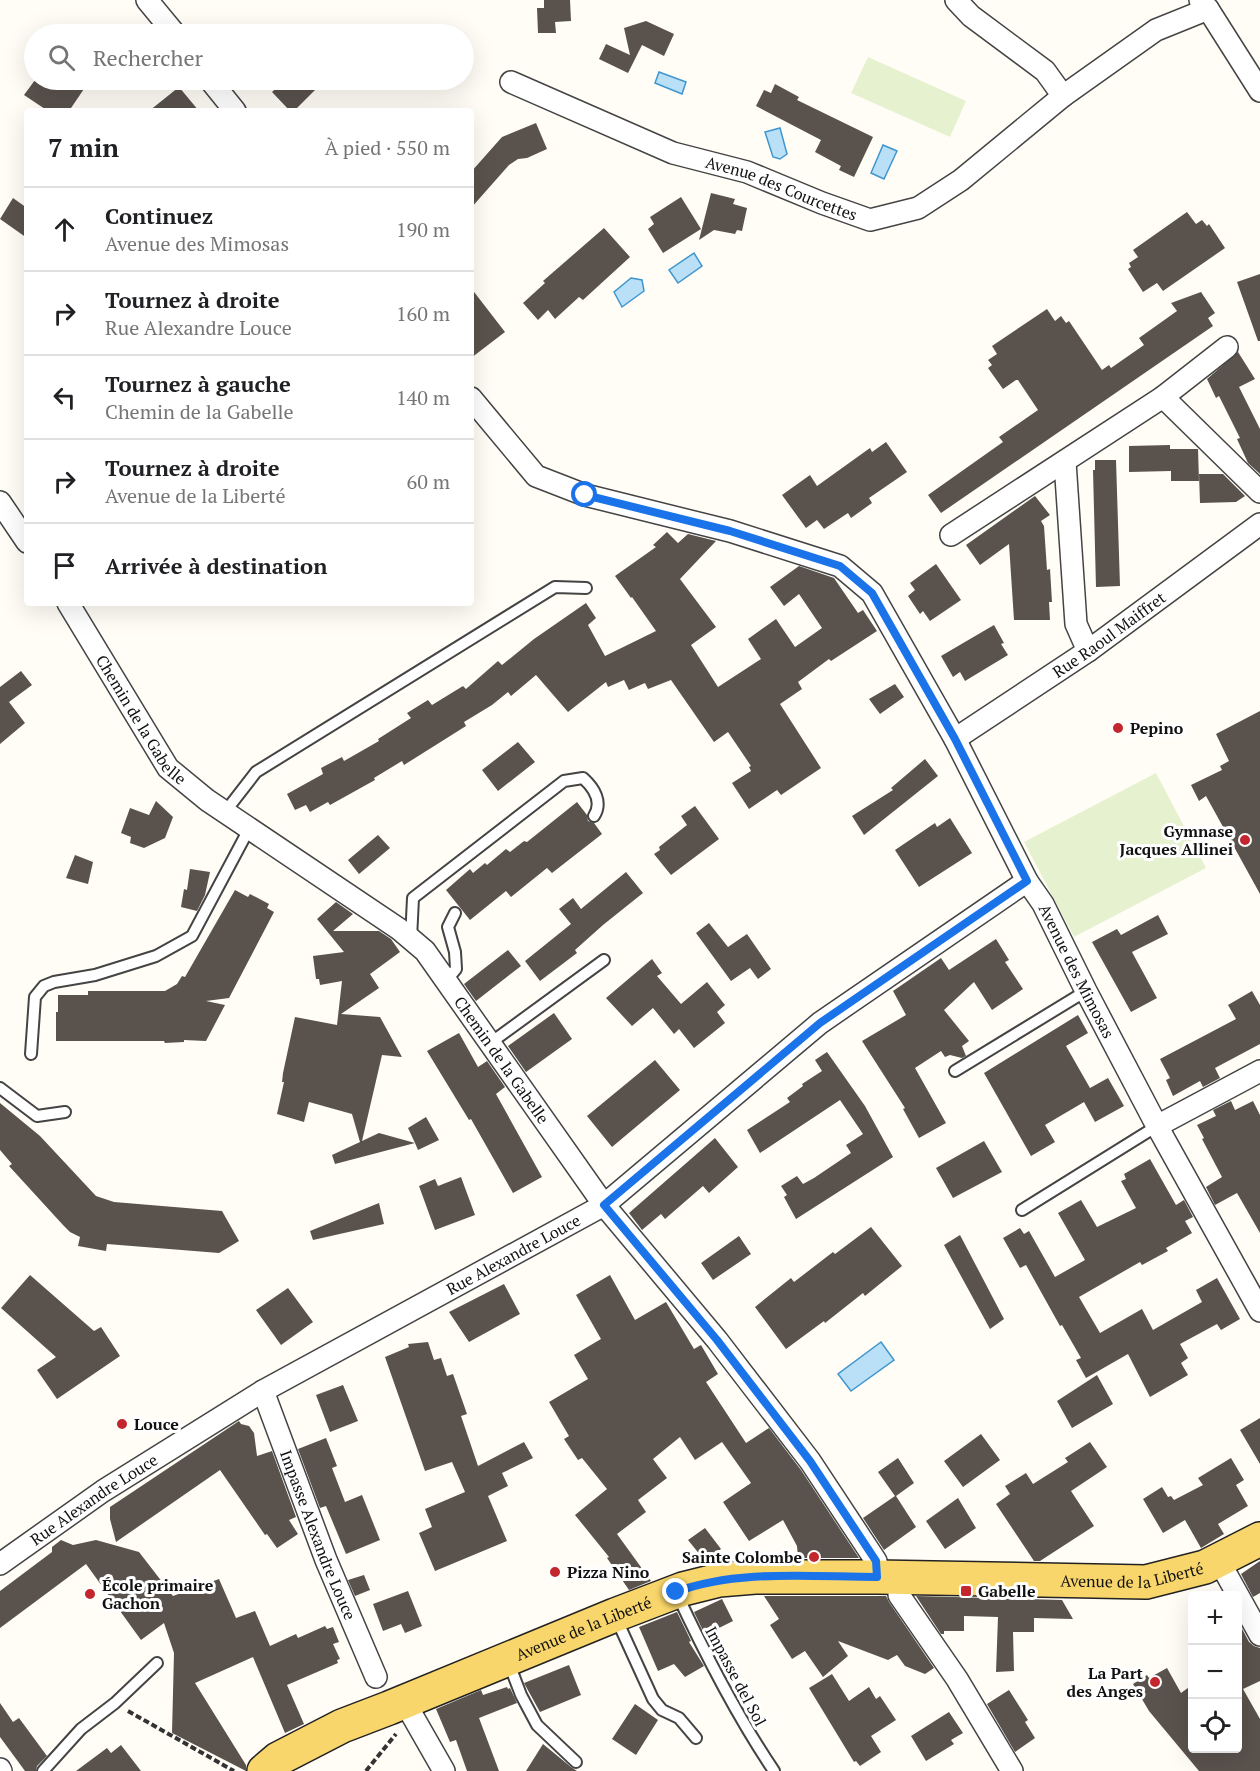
<!DOCTYPE html>
<html lang="fr">
<meta charset="utf-8">
<style>
:root{--surface:#fff;--page:#f6f6f6;--text:#202124;--muted:#757577;--line:#e0e0e0}
body{margin:0;font-family:"PT Serif",serif;background:var(--page);color:var(--text)}
.controls{position:absolute;right:18px;bottom:18px;display:grid;overflow:hidden;border-radius:6px;box-shadow:0 6px 24px #0002}
.controls button{width:54px;height:54px;display:grid;place-items:center;padding:0;border:0;border-bottom:2px solid var(--line);background:var(--surface);color:var(--text);font:30px sans-serif}
.stop{position:absolute;width:18px;height:18px;margin:-14px;border:4px solid #1a73e8;border-radius:50%;background:#fff}
.stop.end{background:#1a73e8;border-color:#fff;box-shadow:0 2px 6px #0008}
.list{margin:0;padding:0;list-style:none}
h2{display:flex;justify-content:space-between;align-items:center;height:78px;margin:0;padding:0 24px;font-size:26px}
h2 small{font-size:20px;font-weight:400;color:var(--muted)}
.list li{display:grid;grid-template-columns:39px 1fr auto;gap:18px;align-items:center;box-sizing:border-box;height:84px;padding:0 24px;border-top:2px solid var(--line)}
.list b{display:block;font-size:22px;white-space:nowrap}
.list p{margin:0;font-size:20px;white-space:nowrap;color:var(--muted)}
.list em{font-size:20px;font-style:normal;color:var(--muted)}
.icon{flex:none;width:33px;height:33px;fill:none;stroke:currentColor;stroke-width:2;stroke-linecap:round;stroke-linejoin:round}
.map{position:relative;flex:none;width:1260px;height:1771px;overflow:hidden}
.search{position:absolute;background:var(--surface);box-shadow:0 6px 24px #0002;left:24px;top:24px;width:450px;height:66px;display:flex;align-items:center;gap:15px;box-sizing:border-box;padding:0 21px;border-radius:33px;color:var(--muted);font-size:22px}
.panel{position:absolute;background:var(--surface);box-shadow:0 6px 24px #0002;left:24px;top:108px;width:450px;height:498px;border-radius:6px}
.map>svg:first-child{display:block}
.pitch{fill:#e6f2cf}
.water{fill:#b9e0f7;stroke:#3f96cf;stroke-width:1.5}
.building{fill:#5a524d}
.lines{fill:none;stroke-linecap:round;stroke-linejoin:round}
.lane-casing{stroke:#444;stroke-width:14}
.street-casing{stroke:#444;stroke-width:24}
.primary-casing{stroke:#222;stroke-width:36}
.path{stroke:#333;stroke-width:4;stroke-dasharray:6 3;stroke-linecap:butt}
.lane{stroke:#fff;stroke-width:10}
.street{stroke:#fff;stroke-width:21}
.primary{stroke:#f9d66b;stroke-width:33}
.route{stroke:#1a73e8;stroke-width:8}
.poi-dot{fill:#c4262e;stroke:#fff;stroke-width:2}
.labels{text-anchor:middle;stroke-width:6;stroke-linejoin:round;paint-order:stroke}
.street-label{font-size:16px;fill:#111;stroke:#fff}
.poi-label{font-size:16px;font-weight:bold;fill:#111;stroke:#fff;text-anchor:start}
</style>
<div class="map">
<svg width="1260" height="1771" viewBox="0 0 1260 1771">
<rect width="100%" height="100%" fill="#fffdf5"/>
<path class="pitch" d="M868 57 966 101 950 137 851 93Z
M1156 773 1206 868 1074 937 1024 842Z"/>
<path class="water" d="M659 72 686 82 682 94 655 83Z
M780 128 787 154 780 159 773 157 765 132Z
M883 145 897 151 884 179 871 173Z
M694 253 702 266 678 283 669 270Z
M631 278 642 280 644 291 622 307 614 292Z
M881 1342 894 1360 851 1391 838 1374Z"/>
<path class="building" d="M544 0H570L571 21 555 22 556 33H538L537 8H544Z
M646 21 674 34 664 56 642 45 628 73 599 59 606 44 630 55 624 28Z
M35 80H90L69 111H48L24 95Z
M285 80H325L294 111H290L272 92Z
M775 84 799 97 797 100 873 137 854 177 839 170 841 166 815 152 821 140 756 106 764 90 771 93Z
M179 87 199 111H149Z
M536 123 547 149 527 158 518 159 509 165 471 208V172L502 137Z
M711 193 735 199 733 204 747 208 742 231 737 230 735 234 714 230 699 240Z
M681 197 701 229 663 253 648 229 654 224 650 217Z
M13 198 27 208V238L0 219Z
M1187 212 1196 224 1202 220 1207 226 1209 224 1225 248 1163 291 1157 283 1143 292 1128 269 1131 267 1129 263 1138 257 1133 250Z
M604 228 630 257 583 300 579 297 555 319 548 310 538 320 523 303 545 283 543 281Z
M1260 274V341H1258L1237 282Z
M471 288 505 332 471 358Z
M1201 292 1215 313 1208 318 1213 326 941 513 928 495 1003 442 999 437 1038 410 1018 380H1016L1003 389 988 368 992 365 988 360 997 354 992 346 1047 309 1055 321 1061 316 1066 323 1069 321 1102 370 1109 365 1111 368 1144 345 1139 338 1177 311 1171 303Z
M1238 352 1255 379 1239 387 1260 429V474L1248 463 1237 439 1240 438 1219 396 1216 398 1207 379Z
M886 442 907 472 869 498 872 503 851 518 848 513 824 529 817 520 806 528 782 495 810 475 817 486 870 448 872 452Z
M1170 445V449H1198L1199 481H1171V471L1129 472V446Z
M1095 460H1116L1120 586 1096 587 1093 470H1095Z
M1199 474H1223L1245 496 1236 502 1200 503Z
M1035 496 1050 515 1041 521 1044 526 1047 570 1050 569 1052 602H1049L1050 620H1014L1009 544 980 565 966 545Z
M667 532 678 543 688 534 716 541 680 579 716 627 691 645 718 687 761 659 748 639 776 619 795 647 822 628 799 594 784 606 770 587 799 566 834 578 858 613 863 610 877 631 831 661 829 659 798 682 802 689 780 704 821 768 781 795 777 790 749 809 732 783 751 771 749 767 751 766 728 732 714 742 671 680 648 689 645 683 629 690 624 680 608 687 606 682 568 712 536 675 511 696 508 692 492 705 464 722 466 726 404 765 402 761 374 778 375 780 330 805 328 802 310 812 306 805 295 810 287 794 323 774 321 768 342 757 344 761 379 741 378 739 411 718 407 713 428 700 432 705 463 686 466 689 498 661 502 665 534 639 586 603 596 618 588 625 605 656 656 631 632 597 631 598 615 576 656 547 653 545Z
M936 564 961 600 930 621 923 611 920 614 908 596 915 590 910 583Z
M994 625 1004 643 1001 644 1008 655 965 681 960 672 953 677 941 656Z
M21 671 32 685 9 702 25 723 0 744V687Z
M895 684 904 697 880 714 869 699Z
M1260 711V894L1206 796 1199 801 1191 785 1222 770 1220 766 1229 761 1216 734Z
M518 742 535 762 498 791 482 770Z
M925 759 938 776 864 835 852 816 893 790 891 788Z
M156 801 173 817 165 838 144 848 130 843 131 837 121 833 130 808 149 815Z
M577 802 587 815 588 821 594 823 602 834 552 873 547 868 511 897 506 891 470 920 446 890 470 869 473 873 485 863 487 865 506 849 510 852 524 841 527 842Z
M695 806 719 839 671 875 654 854 660 850 659 847 687 825 681 816Z
M950 818 972 853 919 887 895 850 935 823 937 827Z
M378 835 390 848 359 874 348 860Z
M75 855 93 862 88 884 66 878Z
M190 869 210 872 205 895 197 911 181 907 184 889 187 890Z
M626 872 643 893 603 925 575 950 577 953 540 981 525 961 571 924 559 909 573 898 581 909Z
M235 890 248 897 250 894 269 904 267 908 274 912 229 998 206 1001 225 1005 206 1041 184 1040V1042L165 1043 164 1041H56V1012H58V995H88V991H165L177 984 182 976 185 977Z
M336 902 353 914 333 931H379L391 939 400 952 370 974 379 988 341 1014 380 1017 402 1057 382 1055 362 1141 379 1133 415 1143 408 1128 426 1117 439 1140 418 1150 415 1143 335 1164 332 1155 360 1142 352 1114 309 1102 304 1122 277 1114 284 1082H282L283 1073 295 1017 337 1025 342 981 320 985 319 979H316L313 956 344 952 317 919Z
M1158 915 1168 934 1132 952 1157 998 1131 1012 1092 942 1117 929 1121 935Z
M709 923 728 947 747 934 771 969 758 979 750 968 731 981 696 933Z
M996 939 1009 960 1005 962 1023 989 992 1010 974 982 944 1010 969 1041 962 1046 966 1056 962 1058 950 1055 945 1057 941 1051 915 1068 946 1123 919 1138 903 1109 905 1108 862 1041 906 1015 893 991 941 958 949 970Z
M508 950 521 966 476 1001 464 984Z
M652 959 662 973 657 976 681 1004 707 982 725 1005 717 1012 725 1023 694 1048 679 1029 674 1034 653 1008 632 1026 606 998Z
M1252 991 1260 1005V1044L1215 1068 1220 1078 1203 1087 1200 1081 1173 1096 1166 1080 1170 1078 1160 1059 1236 1019 1228 1005Z
M554 1013 572 1039 526 1072 508 1046Z
M1078 1015 1088 1033 1066 1046 1090 1088 1108 1078 1124 1106 1095 1122 1084 1102 1045 1125 1055 1142 1031 1156 984 1073Z
M459 1033 478 1067 487 1061 505 1087 496 1094 542 1177 513 1193 471 1119 469 1120 427 1051Z
M827 1052 865 1106 893 1157 796 1219 784 1197 787 1195 781 1186 797 1176 803 1184 814 1178 851 1153 846 1145 863 1134 840 1100 760 1153 747 1130 790 1102 787 1098 803 1086 802 1084 822 1071 815 1060Z
M655 1060 680 1090 612 1147 587 1116Z
M1231 1101 1235 1110 1253 1101 1260 1115V1233L1237 1193 1215 1205 1206 1187 1222 1177 1202 1139 1204 1138 1197 1125 1216 1116 1213 1110Z
M0 1103 40 1136 96 1196 114 1202 222 1211 239 1241 219 1253 107 1244 106 1251 78 1246 80 1237 70 1232 63 1225 9 1166 12 1164 0 1150Z
M715 1138 738 1167 709 1193 703 1186 665 1219 661 1214 642 1230 629 1213Z
M984 1141 1002 1172 953 1198 936 1168Z
M1150 1159 1176 1205 1184 1200 1193 1217 1185 1221 1192 1233 1166 1248 1168 1251 1142 1265 1140 1262 1079 1297 1100 1333 1142 1309 1153 1330 1202 1302 1196 1290 1217 1278 1240 1319 1221 1330 1217 1324 1180 1344 1188 1358 1181 1363 1188 1375 1150 1397 1128 1354 1086 1378 1076 1360 1081 1358 1062 1325 1060 1326 1026 1265 1020 1268 1003 1238 1020 1228 1024 1234 1029 1231 1055 1277 1085 1260 1058 1213 1081 1200 1097 1227 1136 1208 1121 1181 1126 1179 1124 1174Z
M461 1177 475 1215 435 1230 419 1186 435 1179 438 1186Z
M379 1203 384 1224 313 1240 310 1231Z
M871 1227 902 1266 865 1296 863 1293 825 1323 824 1321 786 1349 755 1307 791 1278 794 1282 833 1252 835 1254Z
M960 1235 1004 1319 990 1329 944 1245Z
M739 1236 751 1254 713 1280 701 1263Z
M30 1275 94 1331 101 1327 120 1356 57 1399 37 1370 56 1357 1 1308Z
M610 1275 635 1320 666 1302 694 1349 701 1345 718 1374 706 1382 746 1443 769 1428 801 1470 859 1558H798L797 1546 783 1520 749 1541 723 1502 751 1483 722 1442 695 1460 680 1437 653 1459 667 1478 638 1500 646 1512 617 1534 651 1581 629 1590 607 1558 609 1557 575 1515 607 1489 582 1458 578 1460 564 1439 569 1436 549 1402 588 1379 574 1355 601 1339 576 1295Z
M504 1284 520 1314 469 1342 449 1312Z
M288 1288 313 1322 281 1345 256 1310Z
M428 1342 434 1360 441 1358 447 1376 453 1374 467 1414 461 1416 478 1466 524 1442 533 1458 502 1473 508 1486 488 1496 507 1541 435 1571 419 1533 432 1527 425 1509 465 1492 452 1462 425 1471 385 1357 409 1347 408 1344Z
M1097 1375 1113 1404 1072 1428 1057 1401Z
M343 1385 358 1421 330 1432 316 1395Z
M1260 1418V1464L1240 1430Z
M239 1421 241 1424 249 1426 254 1433 257 1456 272 1451 296 1517 289 1520 298 1534 277 1548 267 1534 265 1535 220 1470 116 1542 110 1519V1507Z
M981 1434 1000 1460 963 1487 944 1461Z
M326 1438 337 1466 332 1468 345 1502 362 1495 380 1540 346 1554 326 1506 320 1508 298 1449Z
M1090 1442 1107 1467 1071 1491 1094 1526 1040 1561H1034L996 1504 1010 1494 1005 1486 1026 1473 1033 1484 1068 1462 1065 1458Z
M898 1458 914 1483 896 1496 916 1527 884 1550 863 1518 895 1496 878 1472Z
M1231 1458 1244 1480 1236 1485 1248 1506 1218 1524 1224 1534 1201 1548 1185 1520 1163 1533 1143 1499 1162 1487 1168 1497 1171 1496 1174 1500 1203 1485 1198 1478Z
M958 1498 976 1528 945 1549 926 1521Z
M705 1528 721 1549 705 1561 688 1540Z
M61 1540 73 1545 96 1540 139 1552 173 1596 219 1579 236 1618 255 1611 270 1646 296 1634 298 1638 325 1626 327 1629 333 1627 339 1642 333 1644 340 1659 337 1660 338 1663 287 1685 304 1724 285 1733 253 1657 195 1683 246 1765V1771L172 1733 174 1653 164 1623 141 1640 86 1564 0 1628V1591L52 1552V1547Z
M1260 1561V1593L1253 1597 1241 1574Z
M364 1575 370 1590 355 1596 348 1580Z
M408 1591 422 1626 405 1633 401 1624 383 1631 373 1604Z
M764 1596H886L889 1602 934 1668 925 1674 905 1666 897 1655 888 1660 838 1641 848 1656 823 1677 805 1651 792 1659 770 1625 779 1619Z
M916 1596 1062 1600 1073 1619 1034 1618V1632H1013L1014 1671 996 1672 998 1617 964 1616V1631H944V1634H941Z
M722 1599 733 1621 705 1635 694 1612Z
M677 1612 691 1641 689 1642 704 1666 685 1677 674 1664 658 1671 639 1627Z
M1238 1621 1249 1642 1254 1646 1260 1648V1681L1243 1689 1260 1719V1771H1199L1149 1711 1133 1684 1147 1675 1149 1678 1167 1668 1181 1693 1192 1685V1749H1238Z
M569 1665 581 1695 540 1712 524 1683Z
M832 1674 849 1701 869 1687 876 1699 880 1696 896 1720 871 1736 881 1752 860 1766 856 1761 854 1762 809 1688Z
M507 1687 508 1689 510 1688 517 1703 479 1718 499 1771H467L456 1740 450 1742 436 1709 481 1690 483 1695Z
M1009 1690 1028 1720 1025 1722 1035 1738 1015 1752 987 1704Z
M0 1703 13 1722 19 1718 47 1756 37 1766 36 1771H25L0 1737Z
M635 1704 658 1720 636 1755 612 1739Z
M949 1712 963 1733 951 1740 954 1744 926 1761 911 1736Z
M543 1744 571 1767 577 1771H526Z
M121 1745 141 1771H76L107 1748 111 1753Z"/>
<g class="lines">
<defs>
<path id="lane" d="M225 812 256 772 555 587 586 588
M411 939 413 898 564 781 583 778C594 788 603 802 594 816
M446 981 456 969 455 952 448 927 455 913
M489 1044 604 960
M31 1054 35 997 44 986 54 982 95 975 156 956 192 936 249 829
M955 1071 1086 991
M0 1088 37 1116 65 1112
M1022 1210 1157 1126
M677 1594C706 1656 736 1715 774 1771
M616 1618 653 1699 662 1710 679 1718 696 1738
M508 1661 521 1695 537 1725 576 1762
M43 1771 81 1729 115 1703 157 1663"/>
<g id="street">
<path d="M147 0 175 34"/>
<path d="M956 0 971 16 1045 71 1063 96"/>
<path d="M1200 0 1208 9 1260 91"/>
<path d="M210 80 235 111"/>
<path id="s1" d="M511 82 673 153 747 172 822 203 870 220 918 208 961 180 1063 96 1156 30 1208 9"/>
<path d="M1163 397 1260 492"/>
<path id="s2" d="M471 398 536 476 585 495 730 531 840 566 872 593 955 739 1027 881 1043 904 1086 991 1157 1126 1260 1311"/>
<path d="M1065 462 1076 624 1088 651"/>
<path d="M0 502 27 542"/>
<path d="M951 535 1163 397 1227 347"/>
<path id="s3" d="M68 603 168 768 207 800 399 929 425 951 604 1205 717 1340 810 1461 876 1561 877 1577"/>
<path id="s4" d="M955 739 1088 651 1260 524"/>
<path d="M1157 1126 1260 1071"/>
<path id="s5" d="M263 1391 326 1560 376 1677"/>
<path d="M1219 1561 1260 1635"/>
<path id="s6" d="M0 1564 103 1491 263 1391 604 1205 820 1023 1027 881"/>
<path d="M899 1577V1595L957 1679 1012 1771"/>
<path d="M404 1701 444 1771"/>
<path d="M0 1769 1 1771"/>
</g>
<g id="primary">
<path id="s7" d="M264 1771 278 1759 342 1726 389 1708 615 1615 683 1589 719 1580 755 1577H877L1146 1582 1205 1567 1260 1539"/>
</g>
</defs>
<use href="#lane" class="lane-casing"/>
<use href="#street" class="street-casing"/>
<use href="#primary" class="primary-casing"/>
<path class="path" d="M128 1711 234 1771
M366 1771 396 1734"/>
<use href="#lane" class="lane"/>
<use href="#street" class="street"/>
<use href="#primary" class="primary"/>
</g>
<g class="lines">
<path class="route" d="M585 495 730 531 840 566 872 593 955 739 1027 881 820 1023 604 1205 717 1340 810 1461 876 1561 877 1577C812 1577 737 1569 676 1592"/>
</g>
<g class="poi-dot">
<circle cx="1118" cy="728" r="6"/>
<circle cx="1245" cy="840" r="6"/>
<circle cx="122" cy="1424" r="6"/>
<circle cx="814" cy="1557" r="6"/>
<circle cx="555" cy="1572" r="6"/>
<rect x="960" y="1585" width="12" height="12" rx="3"/>
<circle cx="90" cy="1594" r="6"/>
<circle cx="1155" cy="1682" r="6"/>
</g>
<g class="labels">
<g class="street-label">
<text dy="6" stroke="none"><textPath href="#s1" startOffset="291">Avenue des Courcettes</textPath></text>
<text dy="6" stroke="none"><textPath href="#s4" startOffset="186">Rue Raoul Maiffret</textPath></text>
<text dy="6" stroke="none"><textPath href="#s3" startOffset="138">Chemin de la Gabelle</textPath></text>
<text dy="6" stroke="none"><textPath href="#s2" startOffset="891">Avenue des Mimosas</textPath></text>
<text dy="6" stroke="none"><textPath href="#s3" startOffset="642">Chemin de la Gabelle</textPath></text>
<text dy="6" stroke="none"><textPath href="#s6" startOffset="600">Rue Alexandre Louce</textPath></text>
<text dy="6" stroke="none"><textPath href="#s6" startOffset="114">Rue Alexandre Louce</textPath></text>
<text dy="6" stroke="none"><textPath href="#s5" startOffset="154">Impasse Alexandre Louce</textPath></text>
<text dy="6" stroke="none"><textPath href="#s7" startOffset="909">Avenue de la Liberté</textPath></text>
<text dy="6" stroke="none"><textPath href="#s7" startOffset="351">Avenue de la Liberté</textPath></text>
<text transform="translate(736 1676) rotate(62)" y="6">Impasse del Sol</text>
</g>
<g class="poi-label">
<text x="1130" y="734">Pepino</text>
<text x="1233" y="837" text-anchor="end">Gymnase<tspan x="1233" dy="18">Jacques Allinei</tspan></text>
<text x="134" y="1430">Louce</text>
<text x="802" y="1563" text-anchor="end">Sainte Colombe</text>
<text x="567" y="1578">Pizza Nino</text>
<text x="102" y="1591">École primaire<tspan x="102" dy="18">Gachon</tspan></text>
<text x="978" y="1597">Gabelle</text>
<text x="1143" y="1679" text-anchor="end">La Part<tspan x="1143" dy="18">des Anges</tspan></text>
</g>
</g>
</svg>
<div class="controls">
<button>+</button>
<button>−</button>
<button><svg class="icon" aria-label="locate" viewBox="0 0 24 24"><circle cx="12" cy="12" r="6"/><path d="M12 2v4M12 18v4M2 12h4M18 12h4"/></svg></button>
</div>
<div class="stop" style="left:585px;top:495px"></div>
<div class="stop end" style="left:676px;top:1592px"></div>
<div class="search"><svg class="icon" aria-label="search" viewBox="0 0 24 24"><circle cx="10" cy="10" r="6"/><path d="M15 15l6 6"/></svg>Rechercher</div>
<section class="panel">
<h2>7 min<small>À pied · 550 m</small></h2>
<ul class="list">
<li><svg class="icon" aria-label="ahead" viewBox="0 0 24 24"><path d="M12 20V5M6 11l6-6 6 6"/></svg><div><b>Continuez</b><p>Avenue des Mimosas</p></div><em>190 m</em></li>
<li><svg class="icon" aria-label="right" viewBox="0 0 24 24"><path d="M7 20v-9h11M14 6l5 5-5 5"/></svg><div><b>Tournez à droite</b><p>Rue Alexandre Louce</p></div><em>160 m</em></li>
<li><svg class="icon" aria-label="left" viewBox="0 0 24 24"><path d="M17 20v-9H6M10 6l-5 5 5 5"/></svg><div><b>Tournez à gauche</b><p>Chemin de la Gabelle</p></div><em>140 m</em></li>
<li><svg class="icon" aria-label="right" viewBox="0 0 24 24"><path d="M7 20v-9h11M14 6l5 5-5 5"/></svg><div><b>Tournez à droite</b><p>Avenue de la Liberté</p></div><em>60 m</em></li>
<li><svg class="icon" aria-label="arrive" viewBox="0 0 24 24"><path d="M6 21V4h12l-3 4 3 4H6"/></svg><div><b>Arrivée à destination</b></div></li>
</ul>
</section>
</div>
